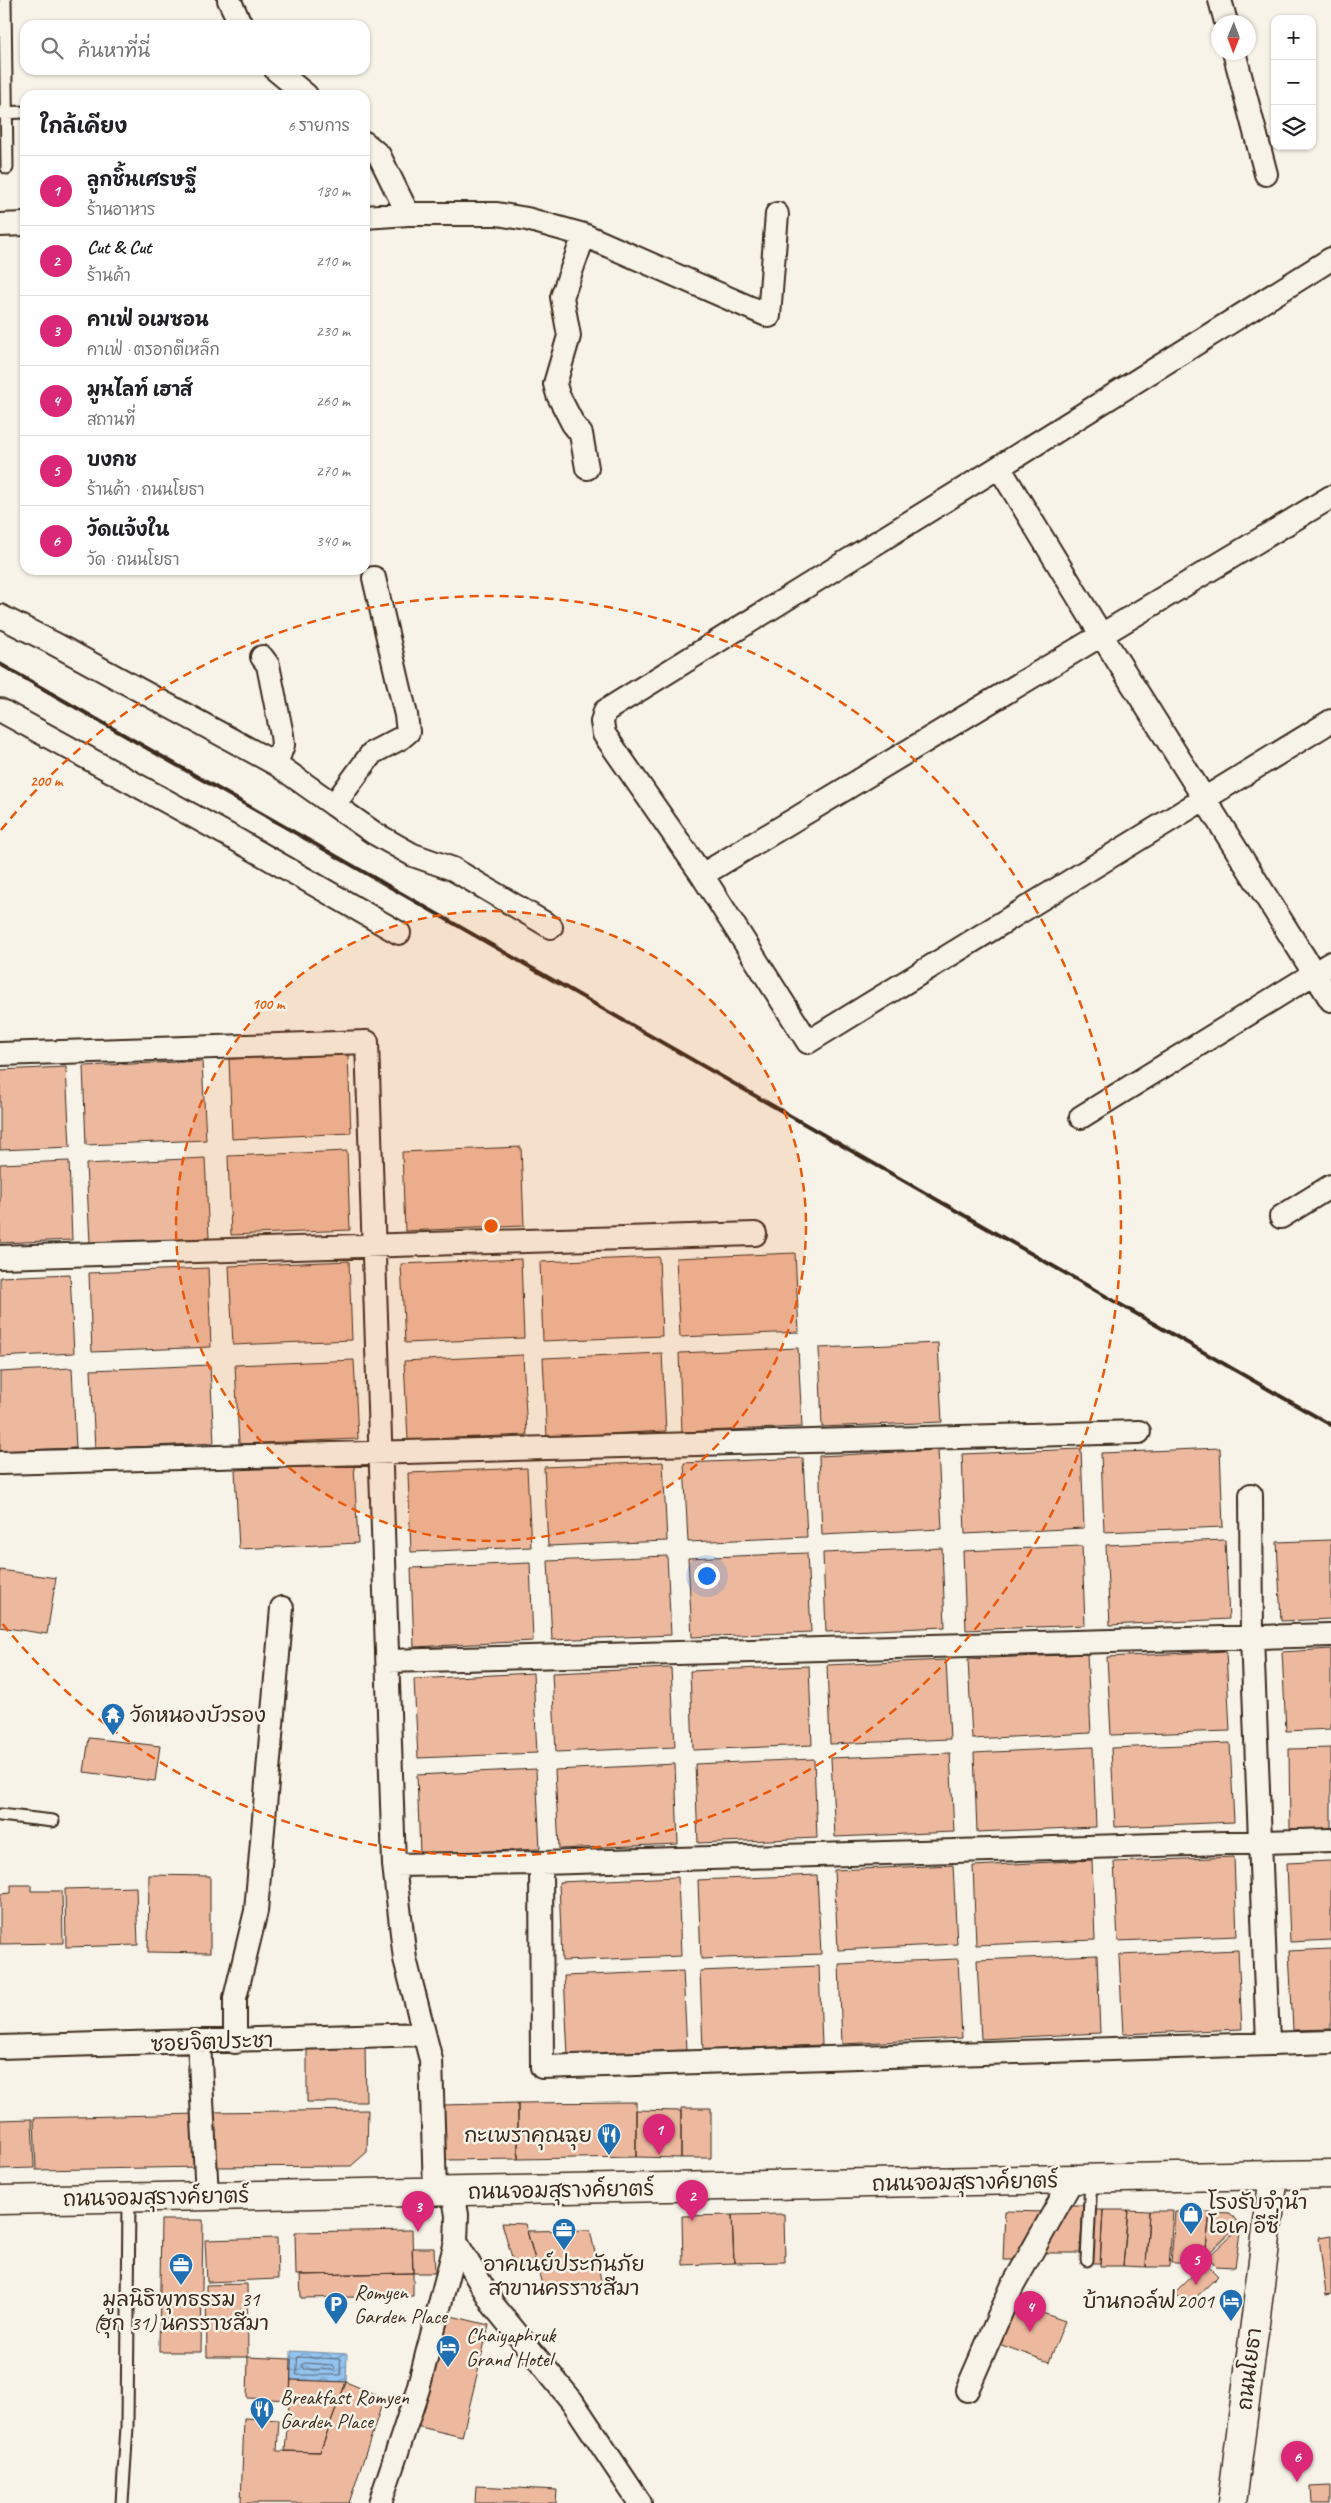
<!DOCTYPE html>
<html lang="th">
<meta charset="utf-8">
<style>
:root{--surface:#fff;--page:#f6f6f6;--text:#202124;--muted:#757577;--line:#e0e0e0;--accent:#db2777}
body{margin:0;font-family:Caveat,"Playpen Sans Thai",sans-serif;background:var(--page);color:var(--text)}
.controls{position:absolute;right:15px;top:15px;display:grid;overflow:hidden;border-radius:10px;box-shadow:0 1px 4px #0004}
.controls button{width:45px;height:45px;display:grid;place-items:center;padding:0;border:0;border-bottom:1px solid var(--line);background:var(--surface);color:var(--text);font:25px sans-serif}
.compass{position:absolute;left:1211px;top:15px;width:45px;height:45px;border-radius:50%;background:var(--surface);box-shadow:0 1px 4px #0004;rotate:181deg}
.you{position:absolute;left:706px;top:1575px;width:18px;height:18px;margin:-12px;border:4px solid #fff;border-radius:50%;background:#1a73e8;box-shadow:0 0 0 8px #1a73e833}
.badge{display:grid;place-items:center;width:32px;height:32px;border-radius:50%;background:var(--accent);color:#fff;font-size:16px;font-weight:700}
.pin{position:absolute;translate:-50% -41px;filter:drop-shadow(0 1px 2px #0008)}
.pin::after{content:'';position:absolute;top:26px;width:18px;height:15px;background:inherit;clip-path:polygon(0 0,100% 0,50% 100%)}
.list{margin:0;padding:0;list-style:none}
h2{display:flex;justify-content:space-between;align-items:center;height:65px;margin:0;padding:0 20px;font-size:21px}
h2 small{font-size:16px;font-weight:400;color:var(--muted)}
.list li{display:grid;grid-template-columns:32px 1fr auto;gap:15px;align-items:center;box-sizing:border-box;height:70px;padding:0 20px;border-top:1px solid var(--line)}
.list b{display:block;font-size:19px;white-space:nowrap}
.list p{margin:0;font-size:16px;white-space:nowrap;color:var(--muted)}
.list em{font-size:16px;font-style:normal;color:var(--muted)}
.icon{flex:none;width:28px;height:28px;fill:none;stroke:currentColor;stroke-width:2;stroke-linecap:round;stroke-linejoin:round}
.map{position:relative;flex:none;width:1331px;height:2503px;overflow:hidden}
.search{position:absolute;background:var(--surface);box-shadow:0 1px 4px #0004;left:20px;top:20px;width:350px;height:55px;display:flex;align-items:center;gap:12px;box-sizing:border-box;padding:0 18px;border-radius:15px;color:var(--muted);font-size:19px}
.panel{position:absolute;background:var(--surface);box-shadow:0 1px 4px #0004;left:20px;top:90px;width:350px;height:485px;border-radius:15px}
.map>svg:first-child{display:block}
.water{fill:url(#water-waves);stroke:#70869b}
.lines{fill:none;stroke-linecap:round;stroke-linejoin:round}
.shore{stroke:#5e6772;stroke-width:1}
.building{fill:#ecb99e;stroke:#3b2a1e}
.lane-casing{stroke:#3b2a1e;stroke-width:15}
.street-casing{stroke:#3b2a1e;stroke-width:26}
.secondary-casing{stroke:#3b2a1e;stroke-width:31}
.lane{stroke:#f7f3e8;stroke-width:11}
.street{stroke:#f7f3e8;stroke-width:22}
.secondary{stroke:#f7f3e8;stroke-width:28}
.rail{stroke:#3b2a1e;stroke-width:4}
.ring{fill:none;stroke:#e8590c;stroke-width:2.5;stroke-dasharray:9 6}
.labels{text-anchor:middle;stroke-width:5;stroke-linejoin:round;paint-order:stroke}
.poi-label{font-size:21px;fill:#3b2a1e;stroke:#f7f3e8;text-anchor:start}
.street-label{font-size:21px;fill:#3b2a1e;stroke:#f7f3e8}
.centre{fill:#e8590c;stroke:#f7f3e8;stroke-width:2.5}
.ring-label{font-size:15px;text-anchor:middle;font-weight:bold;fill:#e8590c;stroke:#f7f3e8;stroke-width:5;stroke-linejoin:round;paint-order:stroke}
</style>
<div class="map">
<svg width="1331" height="2503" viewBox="0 0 1331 2503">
<defs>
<pattern id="water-waves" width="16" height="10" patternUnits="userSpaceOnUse" patternTransform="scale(1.25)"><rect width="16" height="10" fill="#93c3ef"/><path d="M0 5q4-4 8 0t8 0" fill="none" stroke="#799fc1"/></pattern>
</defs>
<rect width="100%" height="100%" fill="#f7f3e8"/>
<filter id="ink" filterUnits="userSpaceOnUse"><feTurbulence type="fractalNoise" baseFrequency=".02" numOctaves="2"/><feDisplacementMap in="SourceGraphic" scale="10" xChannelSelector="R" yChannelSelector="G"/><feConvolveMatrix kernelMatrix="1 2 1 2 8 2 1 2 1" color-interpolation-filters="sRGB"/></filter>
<g filter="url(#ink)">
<path class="water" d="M291 2351 347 2354 346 2382 291 2380Z"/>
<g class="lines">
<path class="shore" d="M298 2357 340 2359 341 2375H297Z
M305 2363 333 2365 335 2368 333 2370 304 2369 302 2365Z"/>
</g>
<path class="building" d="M348 1054 351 1133 232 1139 229 1059Z
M202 1061 206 1140 86 1145 83 1066Z
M66 1067 70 1147 0 1150V1070Z
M521 1147 524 1226 405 1231 402 1152Z
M347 1151 350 1230 231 1235 228 1156Z
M205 1158 209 1238 90 1243 86 1164Z
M69 1161 72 1240 0 1243V1164Z
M795 1253 799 1332 680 1337 676 1258Z
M659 1257 662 1336 543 1341 540 1262Z
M521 1259 524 1338 405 1343 401 1264Z
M349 1261 352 1340 233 1345 229 1266Z
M208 1268 211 1347 92 1352 89 1273Z
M70 1274 74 1353 0 1357V1277Z
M938 1343 942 1422 822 1427 819 1348Z
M798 1348 802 1427 682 1432 679 1353Z
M662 1353 666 1431 547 1437 543 1358Z
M523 1355 527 1435 408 1440 404 1361Z
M354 1360 358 1439 239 1444 235 1365Z
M210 1365 214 1443 95 1449 91 1370Z
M72 1368 76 1448 0 1451V1372Z
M1220 1448 1223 1527 1104 1532 1101 1453Z
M1081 1449 1084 1528 965 1534 962 1454Z
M938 1450 942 1529 822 1535 819 1456Z
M803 1458 807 1537 688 1542 684 1463Z
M663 1462 667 1541 548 1546 544 1467Z
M354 1465 358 1543 239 1549 235 1470Z
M527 1468 531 1547 411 1552 408 1473Z
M1225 1540 1229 1619 1110 1625 1106 1545Z
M1331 1540V1619L1281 1621 1277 1542Z
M1082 1546 1085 1625 966 1630 963 1551Z
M942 1548 945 1627 826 1632 823 1553Z
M807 1553 811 1632 692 1637 688 1558Z
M667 1556 671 1635 552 1640 548 1561Z
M530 1563 533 1641 414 1647 411 1568Z
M0 1570 56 1578 47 1634 0 1627Z
M1331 1649V1729L1286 1731 1282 1652Z
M1226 1651 1230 1731 1111 1735 1107 1657Z
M1087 1654 1091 1733 972 1739 968 1659Z
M946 1660 950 1739 830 1744 827 1665Z
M809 1666 812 1745 693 1750 690 1671Z
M671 1668 675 1747 556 1752 552 1673Z
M533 1673 537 1753 418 1758 414 1679Z
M89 1738 160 1746 155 1781 84 1772Z
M1230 1743 1234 1822 1115 1827 1111 1748Z
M1093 1747 1096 1827 977 1832 974 1753Z
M1331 1748V1828L1290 1829 1289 1749Z
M950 1753 954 1832 835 1837 831 1758Z
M814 1759 817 1838 698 1843 695 1764Z
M675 1764 678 1844 559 1849 555 1770Z
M536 1769 540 1849 420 1854 417 1775Z
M1234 1857 1237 1936 1118 1941 1114 1862Z
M1092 1860 1095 1940 976 1945 973 1866Z
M1331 1861V1940L1290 1942 1287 1863Z
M953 1865 957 1944 838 1950 834 1870Z
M149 1875 210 1876V1953L148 1952Z
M817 1875 821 1954 701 1959 698 1880Z
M678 1877 681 1956 562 1961 559 1882Z
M11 1885H31V1891H62L63 1943 0 1944V1894L11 1893Z
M136 1887 138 1945 66 1947 65 1889Z
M1331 1949V2029L1293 2030 1289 1951Z
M1238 1950 1242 2029 1123 2034 1119 1955Z
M1097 1955 1100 2033 981 2039 977 1960Z
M958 1959 962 2038 842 2044 839 1964Z
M819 1966 822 2045 703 2050 700 1971Z
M683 1971 687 2050 568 2055 564 1976Z
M365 2044 366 2102H307V2046Z
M636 2102V2157L518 2159V2103Z
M518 2103V2159L444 2160V2105Z
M681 2108H711V2158H681Z
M368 2110 367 2152 351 2166 210 2167 209 2112Z
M636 2110 681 2111V2158L636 2157Z
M199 2114 200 2167 36 2170 34 2118Z
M32 2119 34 2168 0 2169V2120Z
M1066 2205H1083L1080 2253H1040Z
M1091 2210H1103L1100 2263H1088Z
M1103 2210H1128L1123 2266H1100Z
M1128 2210 1149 2211 1146 2267 1123 2266Z
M1005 2211 1046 2212 1017 2260H1003Z
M1149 2211H1173L1169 2267H1146Z
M1175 2212H1210L1205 2257 1200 2263H1171Z
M1210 2212 1230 2213 1239 2224 1205 2257Z
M784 2214 785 2262 734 2263 732 2215Z
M732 2215 734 2263 683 2265 682 2216Z
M161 2220H203L201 2352H159Z
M502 2223 525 2224 538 2270 516 2271Z
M1241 2226 1235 2267 1216 2266 1208 2257Z
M412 2230 413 2273 296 2275 295 2232Z
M590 2230 603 2289 543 2288 527 2231Z
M1331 2235V2294L1326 2295 1319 2237Z
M277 2238 278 2279 207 2282 205 2240Z
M412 2248H434L435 2273H413Z
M1205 2263 1218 2276 1187 2306 1174 2293Z
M413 2273V2296L301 2298 300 2275Z
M247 2284 248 2357H207L206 2285Z
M1011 2302 1065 2321 1049 2362 996 2343Z
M443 2314 489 2325 462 2437 416 2426Z
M248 2357 291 2359 290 2400 247 2398Z
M291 2380 346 2382 320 2452 285 2451Z
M346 2382 384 2398 349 2503H241L244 2418 279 2420 277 2451 320 2452Z
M476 2486 557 2490 556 2503H475Z
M1331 2486V2503H1311L1310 2487Z"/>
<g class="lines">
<defs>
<path id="lane" d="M5 0 7 168
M0 113 25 112
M0 1815 53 1821
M1087 2260 1091 2179
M122 2503 127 2427 129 2198"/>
<path id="street" d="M229 0 241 25
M1220 0 1226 22
M1234 52 1266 174
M276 70 306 95
M365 143 379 155 408 214
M365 217 408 214H497L527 219 584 235 769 316 777 214
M0 225 25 224
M584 235 562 297 569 336 555 384 558 395 573 424 581 434 587 468
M1331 259 999 467 1102 636 1331 1000
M1331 497 702 875 808 1042 1331 721
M0 616 53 643 276 764 283 745 282 735 268 665 262 657
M0 710 237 840 399 933
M276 764 334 805 372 753 401 738 408 732 406 715 374 578
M334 805 374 833 413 855 453 869 551 927
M702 875 604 734 602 722 605 711 999 467
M0 1054 367 1042 394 1865 405 1959 431 2060 435 2192
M1081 1117 1331 963
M1281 1217 1331 1186
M0 1257 755 1234
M0 1463 1139 1432
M1251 1495 1252 1637 1268 2043
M388 1661 1331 1635
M541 1863 542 2067 1331 2042
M394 1865 541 1863 1331 1840
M199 2042 207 2196
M235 2042V1998L256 1911 282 1608
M0 2047 423 2034
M453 2192 457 2215 456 2242 494 2306 572 2401 640 2503
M967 2390 1012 2287 1072 2180
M380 2503 418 2389 456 2242"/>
<path id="secondary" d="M0 2200 1331 2174
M1232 2503 1274 2175"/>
</defs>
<use href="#lane" class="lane-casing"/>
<use href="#street" class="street-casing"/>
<use href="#secondary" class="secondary-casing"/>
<use href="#lane" class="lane"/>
<use href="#street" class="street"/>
<use href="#secondary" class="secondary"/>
<path class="rail" d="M0 664 1331 1425"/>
</g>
</g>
<circle cx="491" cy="1226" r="315" fill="#e8590c" fill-opacity=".12"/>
<g class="ring">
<circle cx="491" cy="1226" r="315"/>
<path d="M1 830A630 630 0 1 1 1 1622"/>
</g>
<defs>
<symbol id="temple-pin" viewBox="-11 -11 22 30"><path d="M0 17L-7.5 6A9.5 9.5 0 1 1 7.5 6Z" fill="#1f6fb2" stroke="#f7f3e8"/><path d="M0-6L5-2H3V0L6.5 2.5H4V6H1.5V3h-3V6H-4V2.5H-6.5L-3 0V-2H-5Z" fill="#fff"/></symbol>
<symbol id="restaurant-pin" viewBox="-11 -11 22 30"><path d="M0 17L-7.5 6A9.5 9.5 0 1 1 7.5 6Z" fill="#1f6fb2" stroke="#f7f3e8"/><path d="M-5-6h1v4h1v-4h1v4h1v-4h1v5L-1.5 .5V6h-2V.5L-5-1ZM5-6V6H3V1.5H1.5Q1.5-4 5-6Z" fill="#fff"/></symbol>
<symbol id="shop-pin" viewBox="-11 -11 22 30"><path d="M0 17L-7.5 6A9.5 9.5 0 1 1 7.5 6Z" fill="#1f6fb2" stroke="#f7f3e8"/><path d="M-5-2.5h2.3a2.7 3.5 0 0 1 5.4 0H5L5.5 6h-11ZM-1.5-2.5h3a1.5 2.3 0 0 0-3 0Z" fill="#fff"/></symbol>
<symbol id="office-pin" viewBox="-11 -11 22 30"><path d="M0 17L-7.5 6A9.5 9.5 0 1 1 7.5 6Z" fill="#1f6fb2" stroke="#f7f3e8"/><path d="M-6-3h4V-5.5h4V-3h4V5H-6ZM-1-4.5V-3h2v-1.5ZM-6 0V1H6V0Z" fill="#fff"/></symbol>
<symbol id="hotel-pin" viewBox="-11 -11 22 30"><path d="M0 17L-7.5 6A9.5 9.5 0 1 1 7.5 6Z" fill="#1f6fb2" stroke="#f7f3e8"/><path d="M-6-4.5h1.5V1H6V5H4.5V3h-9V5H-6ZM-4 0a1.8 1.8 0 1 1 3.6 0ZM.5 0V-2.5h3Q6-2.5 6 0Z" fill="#fff"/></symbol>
<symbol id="parking-pin" viewBox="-11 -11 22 30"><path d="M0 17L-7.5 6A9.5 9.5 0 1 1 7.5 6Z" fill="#1f6fb2" stroke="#f7f3e8"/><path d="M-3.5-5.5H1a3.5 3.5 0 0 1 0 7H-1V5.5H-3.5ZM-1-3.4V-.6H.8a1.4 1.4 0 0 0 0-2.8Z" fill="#fff"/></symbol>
</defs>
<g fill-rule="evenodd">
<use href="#temple-pin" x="99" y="1701" width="28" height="38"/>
<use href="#restaurant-pin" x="595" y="2121" width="28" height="38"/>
<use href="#shop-pin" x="1177" y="2200" width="28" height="38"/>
<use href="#office-pin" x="550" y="2216" width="28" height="38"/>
<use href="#office-pin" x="167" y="2251" width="28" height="38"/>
<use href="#hotel-pin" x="1217" y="2287" width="28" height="38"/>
<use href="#parking-pin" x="322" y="2290" width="28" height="38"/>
<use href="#hotel-pin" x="434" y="2333" width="28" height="38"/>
<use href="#restaurant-pin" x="248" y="2395" width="28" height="38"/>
</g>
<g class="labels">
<g class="poi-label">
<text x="130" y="1722">วัดหนองบัวรอง</text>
<text x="592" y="2142" text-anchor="end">กะเพราคุณฉุย</text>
<text x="1208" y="2209">โรงรับจำนำ<tspan x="1208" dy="24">โอเค อีซี่</tspan></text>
<text x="564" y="2271" text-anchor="middle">อาคเนย์ประกันภัย<tspan x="564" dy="24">สาขานครราชสีมา</tspan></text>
<text x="354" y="2299">Romyen<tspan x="354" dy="24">Garden Place</tspan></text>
<text x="181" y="2306" text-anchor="middle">มูลนิธิพุทธรรม 31<tspan x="181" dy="24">(ฮุก 31) นครราชสีมา</tspan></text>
<text x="1214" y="2308" text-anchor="end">บ้านกอล์ฟ2001</text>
<text x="466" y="2342">Chaiyaphruk<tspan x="466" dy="24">Grand Hotel</tspan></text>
<text x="280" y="2404">Breakfast Romyen<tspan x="280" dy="24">Garden Place</tspan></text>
</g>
<g class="street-label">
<text transform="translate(212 2042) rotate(-2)" y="7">ซอยจิตประชา</text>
<text transform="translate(965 2182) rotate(-1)" y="7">ถนนจอมสุรางค์ยาตร์</text>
<text transform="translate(561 2190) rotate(-1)" y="7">ถนนจอมสุรางค์ยาตร์</text>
<text transform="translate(156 2197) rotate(-1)" y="7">ถนนจอมสุรางค์ยาตร์</text>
<text transform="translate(1249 2369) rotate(-83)" y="7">ถนนโยธา</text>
</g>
</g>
<circle cx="491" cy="1226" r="8" class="centre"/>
<g class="ring-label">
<text x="46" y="786">200 m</text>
<text x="268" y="1009">100 m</text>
</g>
</svg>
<div class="controls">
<button>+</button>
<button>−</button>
<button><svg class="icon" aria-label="layers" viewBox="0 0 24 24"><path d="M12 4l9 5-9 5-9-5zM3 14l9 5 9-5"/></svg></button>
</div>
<svg class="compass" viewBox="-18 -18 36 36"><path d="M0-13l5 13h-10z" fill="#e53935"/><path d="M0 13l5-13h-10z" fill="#757577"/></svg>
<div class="you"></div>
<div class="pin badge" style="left:659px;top:2155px">1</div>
<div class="pin badge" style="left:692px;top:2221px">2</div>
<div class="pin badge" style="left:418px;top:2232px">3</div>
<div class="pin badge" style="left:1030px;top:2332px">4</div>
<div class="pin badge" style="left:1196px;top:2285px">5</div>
<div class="pin badge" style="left:1297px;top:2482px">6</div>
<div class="search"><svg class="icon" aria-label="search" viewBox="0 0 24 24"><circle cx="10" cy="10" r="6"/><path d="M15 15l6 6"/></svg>ค้นหาที่นี่</div>
<section class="panel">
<h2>ใกล้เคียง<small>6 รายการ</small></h2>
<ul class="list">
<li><span class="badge">1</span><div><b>ลูกชิ้นเศรษฐี</b><p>ร้านอาหาร</p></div><em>180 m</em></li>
<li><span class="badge">2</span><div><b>Cut &amp; Cut</b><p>ร้านค้า</p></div><em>210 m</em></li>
<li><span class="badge">3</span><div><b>คาเฟ่ อเมซอน</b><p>คาเฟ่ · ตรอกตีเหล็ก</p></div><em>230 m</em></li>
<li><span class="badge">4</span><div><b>มูนไลท์ เฮาส์</b><p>สถานที่</p></div><em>260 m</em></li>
<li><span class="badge">5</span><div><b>บงกช</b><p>ร้านค้า · ถนนโยธา</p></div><em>270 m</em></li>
<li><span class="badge">6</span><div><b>วัดแจ้งใน</b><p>วัด · ถนนโยธา</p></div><em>340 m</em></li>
</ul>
</section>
</div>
